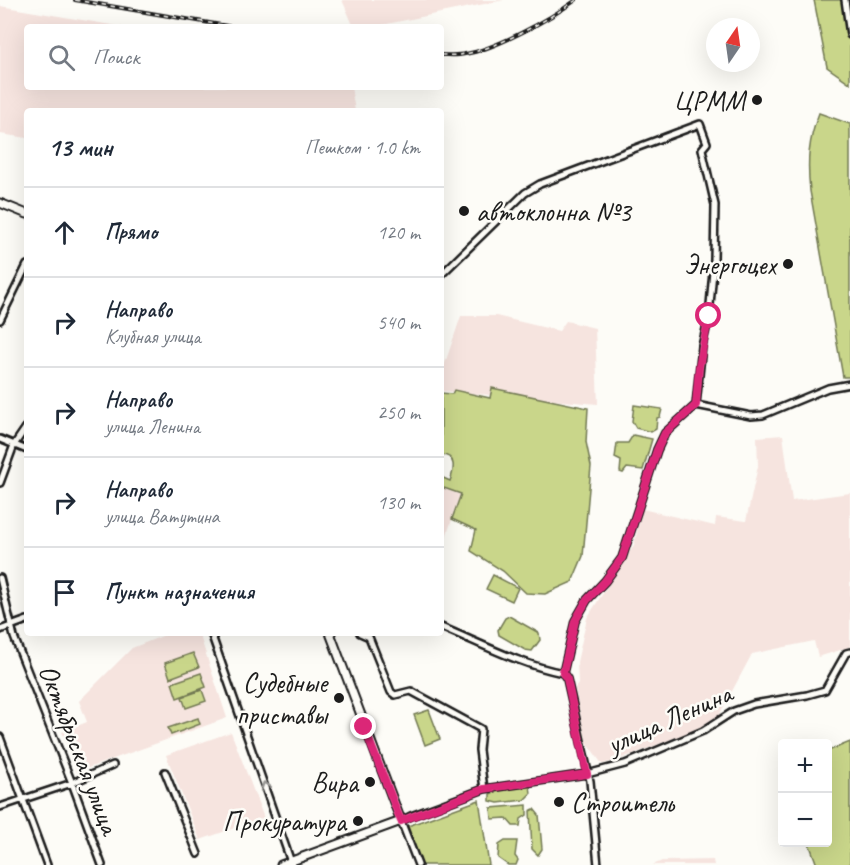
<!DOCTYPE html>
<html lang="ru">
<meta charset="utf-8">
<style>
:root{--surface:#fff;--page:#f6f6f7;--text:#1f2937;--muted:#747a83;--line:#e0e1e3}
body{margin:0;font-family:Caveat,sans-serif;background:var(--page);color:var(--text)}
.controls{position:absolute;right:18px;bottom:18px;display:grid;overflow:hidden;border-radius:6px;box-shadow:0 6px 24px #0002}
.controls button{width:54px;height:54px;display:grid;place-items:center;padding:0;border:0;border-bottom:2px solid var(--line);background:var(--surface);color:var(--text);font:30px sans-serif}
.compass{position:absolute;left:706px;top:18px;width:54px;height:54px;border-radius:50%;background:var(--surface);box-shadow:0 6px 24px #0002;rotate:13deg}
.stop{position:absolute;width:18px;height:18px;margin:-14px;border:4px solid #db2777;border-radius:50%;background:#fff}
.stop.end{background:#db2777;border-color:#fff;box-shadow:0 2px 6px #0008}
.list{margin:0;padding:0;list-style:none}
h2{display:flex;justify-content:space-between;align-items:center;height:78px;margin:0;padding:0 24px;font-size:26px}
h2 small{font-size:20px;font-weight:400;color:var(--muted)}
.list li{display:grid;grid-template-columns:39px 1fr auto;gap:18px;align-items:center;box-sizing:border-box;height:90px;padding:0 24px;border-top:2px solid var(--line)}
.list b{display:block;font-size:22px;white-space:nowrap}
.list p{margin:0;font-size:20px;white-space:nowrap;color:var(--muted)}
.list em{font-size:20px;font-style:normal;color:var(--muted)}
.icon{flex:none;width:33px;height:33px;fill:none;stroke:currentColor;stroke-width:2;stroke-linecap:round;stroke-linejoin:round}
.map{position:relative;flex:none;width:850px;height:865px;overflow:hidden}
.search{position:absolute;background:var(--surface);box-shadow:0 6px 24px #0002;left:24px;top:24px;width:420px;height:66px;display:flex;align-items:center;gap:15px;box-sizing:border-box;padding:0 21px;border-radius:6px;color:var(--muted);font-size:22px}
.panel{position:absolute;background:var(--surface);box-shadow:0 6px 24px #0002;left:24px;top:108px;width:420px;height:528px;border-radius:6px}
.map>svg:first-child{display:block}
.built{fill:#f6e4df}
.green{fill:#c9d68a;stroke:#727953;stroke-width:1.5}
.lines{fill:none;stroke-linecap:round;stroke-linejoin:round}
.minor-casing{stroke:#1c1c1c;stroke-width:10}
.major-casing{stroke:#1c1c1c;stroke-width:11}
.minor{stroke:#fdfcf7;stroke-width:5}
.major{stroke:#fdfcf7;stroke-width:7}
.rail-casing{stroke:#1c1c1c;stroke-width:4}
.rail{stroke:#fdfcf7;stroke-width:1.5;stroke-dasharray:4.5;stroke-linecap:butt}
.oneway{stroke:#989794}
.route{stroke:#db2777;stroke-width:8}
.poi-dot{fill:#1c1c1c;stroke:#fdfcf7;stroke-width:2}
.labels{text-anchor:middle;stroke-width:5;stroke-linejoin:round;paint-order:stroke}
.poi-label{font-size:28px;fill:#1c1c1c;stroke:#fdfcf7;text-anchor:end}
.street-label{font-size:28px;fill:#1c1c1c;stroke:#fdfcf7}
</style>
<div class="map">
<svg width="850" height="865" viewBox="0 0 850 865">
<rect width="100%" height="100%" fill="#fdfcf7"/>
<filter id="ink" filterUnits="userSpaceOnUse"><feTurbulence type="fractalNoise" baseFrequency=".0167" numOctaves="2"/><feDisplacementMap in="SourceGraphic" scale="12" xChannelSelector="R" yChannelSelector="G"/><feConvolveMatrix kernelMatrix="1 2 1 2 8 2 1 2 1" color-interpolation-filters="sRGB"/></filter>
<g filter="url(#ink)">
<path class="built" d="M342 0H504L372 27H354Z
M0 6 123 27H27V87H351L355 111H27V138L0 134Z
M461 316H496L559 331 566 321 595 328 598 404 441 391V375Z
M783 435 792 501 850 493V647L818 657 814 641 752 654 717 719 698 729 615 761 602 764 585 740 575 688 578 684 577 662 587 618 634 545 642 509 715 526 716 517 746 521 758 466 757 437Z
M441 487 461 494 441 551Z
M170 633H199L227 718 77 772 62 732 87 722 79 701 132 648Z
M231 732 264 818 200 840 166 755Z
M713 860 714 865H653L662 861Z"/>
<path class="green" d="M814 0H850V83L827 67Z
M819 113 850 124V377H843L810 191C807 162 808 141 819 113Z
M492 388 588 408 586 442 591 466 583 556 572 582 545 594 526 593 503 571 471 551 476 530 452 519 461 494 441 487V477L450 481C454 470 457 455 441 455V393L452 394 454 390 490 398Z
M634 405 662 409 660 417 657 418 656 429 651 432 636 428 632 421Z
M633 435 652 439 643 470 627 468 623 473 620 472 621 461 615 458 617 443H628Z
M493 575 518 588 512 601 486 589Z
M509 616 539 633 540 640 532 651 525 650 499 635 498 630 505 618Z
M193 653 199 667 170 678 165 663Z
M201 673 206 687 177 698 172 683Z
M202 690 206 701 186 708 182 697Z
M429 710 440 739 425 745 414 715Z
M198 718 200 724 171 735 168 728Z
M850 742V865H817L809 843 828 842V751Z
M530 786 531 793 524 800 498 803 490 801V794L499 790Z
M479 800 489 865H421L408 826Z
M527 805V815L521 819 520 826H513L506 818 492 819 491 808Z
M534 809 539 815 542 849 538 855 532 849 530 811Z
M505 841H517L515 856 518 860 516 865H508L498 858 499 845Z"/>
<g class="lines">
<defs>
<path id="minor" d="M845 0 850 35
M441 275 525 193 540 184 700 124 707 143 702 149 715 205 714 260 709 316 702 346 696 405
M0 320 27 265
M0 439 27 450
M0 483 14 445 27 426
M0 578 14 637 72 783 102 865
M441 627C480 643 521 665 563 673
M0 630 27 620
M211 633 292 865
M360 633 369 637 391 692 395 695 411 691 481 729 479 750 484 789
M0 737 47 865
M165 772 198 854
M0 807 72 783 113 765
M418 865 401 821 411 816 484 789 587 774 625 764 703 731 734 711 754 704 807 695 825 690 846 653 850 652
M598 865 590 781 567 679 563 673 575 621 587 600 605 581 622 558 657 450 665 433 696 405 751 416 763 415 828 388 850 384"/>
<path id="major" d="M0 203 27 214
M281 865 401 821 330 633"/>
</defs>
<use href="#minor" class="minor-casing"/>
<use href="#major" class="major-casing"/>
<use href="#minor" class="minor"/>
<use href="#major" class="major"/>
<defs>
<path id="rail" d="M75 0 233 27
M441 55C449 55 457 56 465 54 496 49 550 19 576 0"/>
</defs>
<use href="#rail" class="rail-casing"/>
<use href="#rail" class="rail"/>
</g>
<defs><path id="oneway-chevron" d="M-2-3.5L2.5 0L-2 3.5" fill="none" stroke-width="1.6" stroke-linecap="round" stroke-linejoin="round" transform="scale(1.5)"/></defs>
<use class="oneway" href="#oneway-chevron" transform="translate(265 786) rotate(-109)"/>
</g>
<g class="lines" filter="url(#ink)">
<path class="route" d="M364 727 401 821 484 789 587 774 567 679 563 673 575 621 587 600 605 581 622 558 657 450 665 433 696 405 699 367 709 316"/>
</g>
<g class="poi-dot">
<circle cx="757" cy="100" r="6"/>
<circle cx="464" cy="211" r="6"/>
<circle cx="788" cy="264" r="6"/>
<circle cx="339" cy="698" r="6"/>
<circle cx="370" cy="782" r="6"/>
<circle cx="559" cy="802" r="6"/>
<circle cx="358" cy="821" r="6"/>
</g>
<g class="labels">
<g class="poi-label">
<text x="745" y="110">ЦРММ</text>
<text x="476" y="221" text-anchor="start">автоклонна №3</text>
<text x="776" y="274">Энергоцех</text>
<text x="327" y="692">Судебные<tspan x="327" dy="32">приставы</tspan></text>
<text x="358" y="792">Вира</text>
<text x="571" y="812" text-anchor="start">Строитель</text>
<text x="346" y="831">Прокуратура</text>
</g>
<g class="street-label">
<text transform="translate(669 718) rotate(-24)" y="10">улица Ленина</text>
<text transform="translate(80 749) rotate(69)" y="10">Октябрьская улица</text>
</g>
</g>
</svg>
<div class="controls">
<button>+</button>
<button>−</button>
</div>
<svg class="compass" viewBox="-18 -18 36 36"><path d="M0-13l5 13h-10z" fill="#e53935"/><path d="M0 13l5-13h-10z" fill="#747a83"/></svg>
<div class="stop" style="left:709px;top:316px"></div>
<div class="stop end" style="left:364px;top:727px"></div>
<div class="search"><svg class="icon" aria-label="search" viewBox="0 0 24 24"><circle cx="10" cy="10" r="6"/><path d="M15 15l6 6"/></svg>Поиск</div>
<section class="panel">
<h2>13 мин<small>Пешком · 1.0 km</small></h2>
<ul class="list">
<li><svg class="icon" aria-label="ahead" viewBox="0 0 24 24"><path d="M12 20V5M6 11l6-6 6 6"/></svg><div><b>Прямо</b></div><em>120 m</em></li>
<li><svg class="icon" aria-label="right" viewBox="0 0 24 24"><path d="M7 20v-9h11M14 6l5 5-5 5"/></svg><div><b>Направо</b><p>Клубная улица</p></div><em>540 m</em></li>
<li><svg class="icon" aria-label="right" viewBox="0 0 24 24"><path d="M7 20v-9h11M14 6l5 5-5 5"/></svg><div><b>Направо</b><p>улица Ленина</p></div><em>250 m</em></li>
<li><svg class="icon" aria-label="right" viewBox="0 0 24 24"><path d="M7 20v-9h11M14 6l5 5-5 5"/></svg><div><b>Направо</b><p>улица Ватутина</p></div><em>130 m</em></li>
<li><svg class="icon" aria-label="arrive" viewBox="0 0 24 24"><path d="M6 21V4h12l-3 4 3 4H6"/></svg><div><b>Пункт назначения</b></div></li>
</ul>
</section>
</div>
